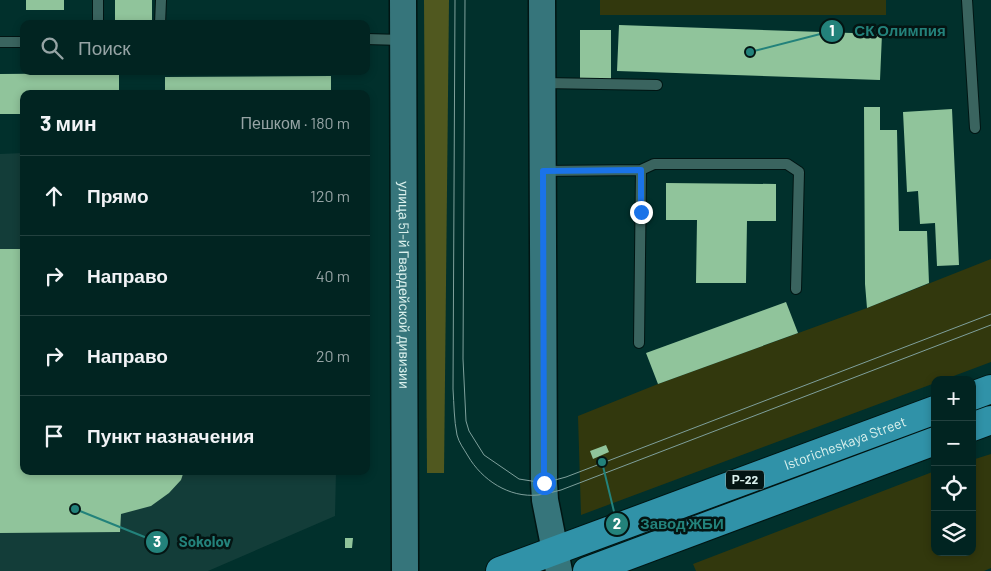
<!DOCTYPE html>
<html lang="ru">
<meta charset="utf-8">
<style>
:root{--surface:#012421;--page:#0f302e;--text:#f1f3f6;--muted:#96a4a5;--line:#23413f}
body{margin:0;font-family:Barlow,sans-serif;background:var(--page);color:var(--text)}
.controls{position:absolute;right:15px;bottom:15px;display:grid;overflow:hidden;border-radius:10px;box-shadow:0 2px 8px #0003}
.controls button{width:45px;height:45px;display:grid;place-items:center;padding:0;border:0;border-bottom:1px solid var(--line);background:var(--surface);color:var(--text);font:25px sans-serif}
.stop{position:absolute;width:15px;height:15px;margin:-11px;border:4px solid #1a73e8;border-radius:50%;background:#fff}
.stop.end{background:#1a73e8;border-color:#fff;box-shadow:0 1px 5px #0008}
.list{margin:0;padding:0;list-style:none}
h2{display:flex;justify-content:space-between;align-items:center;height:65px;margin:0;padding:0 20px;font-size:21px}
h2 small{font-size:16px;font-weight:400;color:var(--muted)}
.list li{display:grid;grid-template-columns:32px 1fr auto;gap:15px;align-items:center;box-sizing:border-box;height:80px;padding:0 20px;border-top:1px solid var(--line)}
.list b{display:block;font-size:19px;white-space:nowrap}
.list em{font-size:16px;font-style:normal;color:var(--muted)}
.icon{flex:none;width:28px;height:28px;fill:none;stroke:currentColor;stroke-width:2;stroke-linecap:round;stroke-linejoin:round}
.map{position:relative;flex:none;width:991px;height:571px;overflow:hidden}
.search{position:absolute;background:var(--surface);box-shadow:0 2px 8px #0003;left:20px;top:20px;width:350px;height:55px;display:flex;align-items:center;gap:12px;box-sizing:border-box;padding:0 18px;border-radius:10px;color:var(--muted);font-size:19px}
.panel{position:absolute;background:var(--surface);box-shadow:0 2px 8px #0003;left:20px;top:90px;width:350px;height:385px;border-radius:10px}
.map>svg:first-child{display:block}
.built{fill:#133d39}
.green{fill:#32380d}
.forest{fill:#50581f}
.building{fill:#90c49b}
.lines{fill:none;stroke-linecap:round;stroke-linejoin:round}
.service-casing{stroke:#011513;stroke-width:12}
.secondary-casing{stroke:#011513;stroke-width:29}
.trunk-casing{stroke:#011513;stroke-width:30}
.service{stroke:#3a645f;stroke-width:10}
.secondary{stroke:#36757b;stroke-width:26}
.trunk{stroke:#3092a8;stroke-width:28}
.tram{stroke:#7fa09c;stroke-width:1}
.route{stroke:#1a73e8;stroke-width:6}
.labels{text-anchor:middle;stroke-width:5;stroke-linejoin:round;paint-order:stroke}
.shield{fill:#041513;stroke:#9aafac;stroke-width:1}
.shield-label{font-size:12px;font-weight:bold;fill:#dbf1ed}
.street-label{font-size:14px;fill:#dbf1ed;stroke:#041513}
.leader{fill:none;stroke:#23827b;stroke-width:2}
.callout-dot{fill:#23827b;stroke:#041513;stroke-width:2}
.mark-label{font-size:15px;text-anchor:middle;font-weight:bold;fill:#fff}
.callout-label{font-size:15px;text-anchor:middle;font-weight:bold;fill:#23827b;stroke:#041513;stroke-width:5;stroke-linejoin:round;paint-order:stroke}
</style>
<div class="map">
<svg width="991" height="571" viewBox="0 0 991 571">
<rect width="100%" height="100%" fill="#01302c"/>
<path class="built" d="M24 153V471H336L335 516 208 571H0V154Z"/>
<path class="green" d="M600 0H886V15H600Z
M991 259V362L943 380H935V383L581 515 578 416 658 384 867 308Z
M991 454V568L984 571H696L693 564 935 471V552H972V460Z"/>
<path class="forest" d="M424 0H449L444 473H427Z"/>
<path class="building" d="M26 0H64V10H26Z
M115 0H152V24H115Z
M619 25 882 34 880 80 617 71Z
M580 30H611V81H580Z
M119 73V94H24V114H0V74Z
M331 76V94H165V77Z
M864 107H880V130H897L899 231H927L929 283 867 308 865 284Z
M952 109 959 265 937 266 935 223 920 224 918 191 907 192 903 112Z
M666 183 776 184V221H747L746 283H696L697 220H666Z
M0 249H24V471H184L181 480 169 493 151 506 121 514 120 532 0 533Z
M786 302 798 333 658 384 646 353Z
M606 445 609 452 593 459 590 451Z
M345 538H353L352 548H345Z"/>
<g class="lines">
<defs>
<path id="service" d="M98 0V24
M967 0 975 128
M160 24 161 0
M366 39 402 40
M0 42H24
M544 83 657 85
M641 170 654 164H787L799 172 796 289
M543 171 641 170 639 343"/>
<g id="secondary">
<path id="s1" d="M403 0 405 571"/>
<path d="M542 0 544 483 545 500 559 571"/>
</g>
<g id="trunk">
<path d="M972 396 991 389"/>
<path d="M972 427 991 420"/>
<path id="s2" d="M500 571 935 410"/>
<path d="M587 571 935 441"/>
</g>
</defs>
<use href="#service" class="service-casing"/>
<use href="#secondary" class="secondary-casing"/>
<use href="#trunk" class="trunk-casing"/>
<use href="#service" class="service"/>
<use href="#secondary" class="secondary"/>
<use href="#trunk" class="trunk"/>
<path class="tram" d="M455 0 453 389C454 404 454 420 457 435 459 443 464 449 468 456 482 480 509 498 538 495 546 494 553 492 561 490L991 325
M465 0 463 359 466 421 469 431 484 455 519 479 544 483 566 477 991 314"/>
</g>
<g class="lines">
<path class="route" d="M544 483 543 171 641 170V212"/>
</g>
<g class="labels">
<rect class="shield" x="726" y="470.5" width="38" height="19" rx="4"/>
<g class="shield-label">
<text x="745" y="484">Р-22</text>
</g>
<g class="street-label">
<text dy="5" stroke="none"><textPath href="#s1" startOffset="285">улица 51-й Гвардейской дивизии</textPath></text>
<text dy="5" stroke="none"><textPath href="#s2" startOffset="368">Istoricheskaya Street</textPath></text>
</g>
</g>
<path class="leader" d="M750 52L832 31M602 462L617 524M75 509L157 542"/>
<g class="callout-dot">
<circle cx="750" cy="52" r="5"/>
<circle cx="602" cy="462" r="5"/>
<circle cx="75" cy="509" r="5"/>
<circle cx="832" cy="31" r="12"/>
<circle cx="617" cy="524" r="12"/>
<circle cx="157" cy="542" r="12"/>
</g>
<g class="mark-label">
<text x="832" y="36">1</text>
<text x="617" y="529">2</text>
<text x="157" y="547">3</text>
</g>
<g class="callout-label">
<text x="900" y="36">СК Олимпия</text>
<text x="682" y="529">Завод ЖБИ</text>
<text x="205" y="547">Sokolov</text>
</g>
</svg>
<div class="controls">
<button>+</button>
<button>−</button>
<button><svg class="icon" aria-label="locate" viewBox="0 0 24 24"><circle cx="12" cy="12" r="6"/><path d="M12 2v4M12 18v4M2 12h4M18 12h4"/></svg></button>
<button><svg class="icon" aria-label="layers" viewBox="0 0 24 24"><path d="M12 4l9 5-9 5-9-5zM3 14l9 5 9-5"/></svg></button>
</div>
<div class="stop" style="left:544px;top:483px"></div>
<div class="stop end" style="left:641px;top:212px"></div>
<div class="search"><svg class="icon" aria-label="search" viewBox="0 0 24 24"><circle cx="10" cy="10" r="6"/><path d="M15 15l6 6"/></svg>Поиск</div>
<section class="panel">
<h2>3 мин<small>Пешком · 180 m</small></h2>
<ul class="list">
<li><svg class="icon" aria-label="ahead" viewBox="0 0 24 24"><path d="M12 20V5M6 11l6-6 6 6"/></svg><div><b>Прямо</b></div><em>120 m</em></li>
<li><svg class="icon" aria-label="right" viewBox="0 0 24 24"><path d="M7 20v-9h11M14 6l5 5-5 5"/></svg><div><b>Направо</b></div><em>40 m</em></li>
<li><svg class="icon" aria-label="right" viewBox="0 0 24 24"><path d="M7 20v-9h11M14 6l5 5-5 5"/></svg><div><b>Направо</b></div><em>20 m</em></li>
<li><svg class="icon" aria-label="arrive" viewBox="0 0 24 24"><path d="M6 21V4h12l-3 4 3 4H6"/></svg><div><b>Пункт назначения</b></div></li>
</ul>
</section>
</div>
